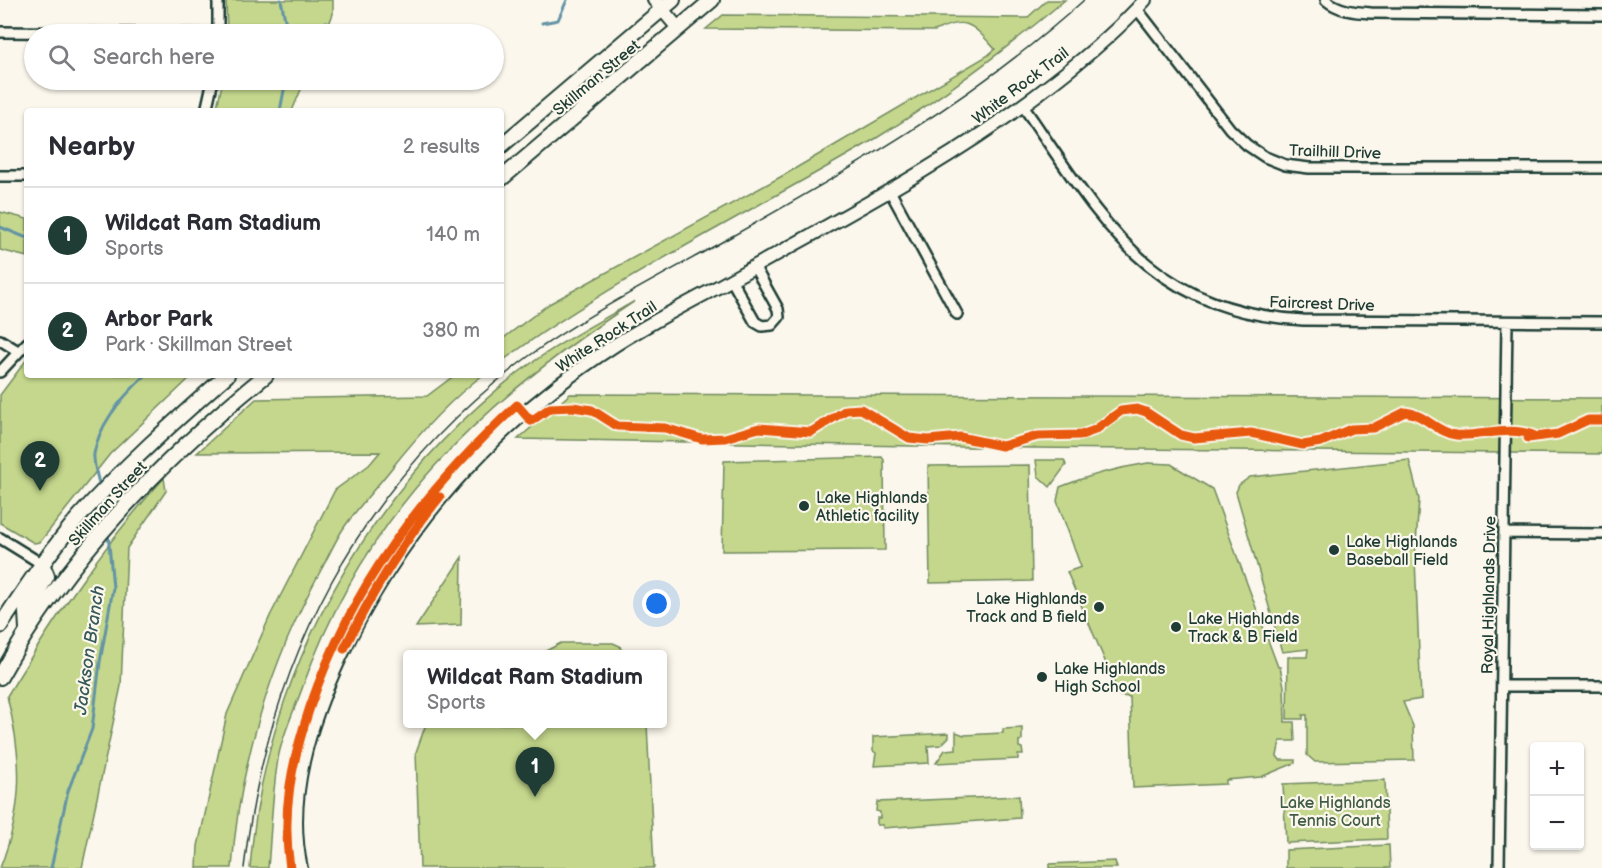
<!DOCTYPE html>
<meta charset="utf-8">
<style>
:root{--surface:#fff;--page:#f7f7f7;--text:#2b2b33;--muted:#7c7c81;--line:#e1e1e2;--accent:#1f3d34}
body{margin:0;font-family:"Balsamiq Sans",sans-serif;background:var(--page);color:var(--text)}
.controls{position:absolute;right:18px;bottom:18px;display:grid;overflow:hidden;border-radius:6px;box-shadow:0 2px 4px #0004}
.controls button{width:54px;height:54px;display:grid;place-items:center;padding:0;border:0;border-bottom:2px solid var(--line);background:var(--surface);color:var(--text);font:30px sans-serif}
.you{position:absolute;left:657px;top:604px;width:21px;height:21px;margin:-15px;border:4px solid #fff;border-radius:50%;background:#1a73e8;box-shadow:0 0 0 9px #1a73e833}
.badge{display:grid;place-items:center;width:39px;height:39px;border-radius:50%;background:var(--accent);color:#fff;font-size:20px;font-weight:700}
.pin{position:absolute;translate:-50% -50px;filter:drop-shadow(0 2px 3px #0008)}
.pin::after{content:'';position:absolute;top:32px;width:21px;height:18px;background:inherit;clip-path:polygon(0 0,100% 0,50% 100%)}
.popup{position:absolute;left:403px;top:650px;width:264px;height:78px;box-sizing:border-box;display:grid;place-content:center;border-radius:6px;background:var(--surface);filter:drop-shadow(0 2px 4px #0005);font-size:20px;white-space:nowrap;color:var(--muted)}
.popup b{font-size:22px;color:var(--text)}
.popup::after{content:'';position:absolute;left:50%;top:100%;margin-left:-12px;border:12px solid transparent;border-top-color:var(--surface)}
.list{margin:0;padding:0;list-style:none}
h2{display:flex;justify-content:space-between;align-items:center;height:78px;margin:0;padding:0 24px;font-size:26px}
h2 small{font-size:20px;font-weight:400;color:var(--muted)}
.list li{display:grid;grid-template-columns:39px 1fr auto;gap:18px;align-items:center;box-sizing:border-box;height:96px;padding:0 24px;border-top:2px solid var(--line)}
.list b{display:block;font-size:22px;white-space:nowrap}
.list p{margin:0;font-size:20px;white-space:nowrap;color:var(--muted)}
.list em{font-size:20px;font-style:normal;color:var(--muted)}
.icon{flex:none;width:33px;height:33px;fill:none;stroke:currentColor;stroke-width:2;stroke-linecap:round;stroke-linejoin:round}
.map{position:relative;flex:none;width:1602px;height:868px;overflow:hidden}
.search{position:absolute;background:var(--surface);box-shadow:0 2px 4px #0004;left:24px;top:24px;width:480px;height:66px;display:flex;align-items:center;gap:15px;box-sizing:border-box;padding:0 21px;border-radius:33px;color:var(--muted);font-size:22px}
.panel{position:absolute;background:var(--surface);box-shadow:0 2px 4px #0004;left:24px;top:108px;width:480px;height:270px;border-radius:6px}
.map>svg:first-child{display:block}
.green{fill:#c4d78c;stroke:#728a60;stroke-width:1.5}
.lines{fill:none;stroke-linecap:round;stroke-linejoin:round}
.stream{stroke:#6393a5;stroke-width:3}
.minor-casing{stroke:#1f3d34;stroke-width:14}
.tertiary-casing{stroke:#1f3d34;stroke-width:16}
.secondary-casing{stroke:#1f3d34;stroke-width:18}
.minor{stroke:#fbf7ec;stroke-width:9}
.tertiary{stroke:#fbf7ec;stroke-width:12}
.secondary{stroke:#fbf7ec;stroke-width:14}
.tram{stroke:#1f3d34;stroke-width:1.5}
.cycleway-casing{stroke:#fbf7ec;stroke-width:13}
.cycleway{stroke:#e8590c;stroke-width:9}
.poi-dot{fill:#1f3d34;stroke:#fbf7ec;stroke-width:2}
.labels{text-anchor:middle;stroke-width:4.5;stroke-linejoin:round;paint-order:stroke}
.street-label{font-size:16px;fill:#1f3d34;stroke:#fbf7ec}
.poi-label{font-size:16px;fill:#1f3d34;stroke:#fbf7ec;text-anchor:start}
.park-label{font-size:16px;fill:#405c46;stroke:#fbf7ec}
.water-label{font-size:18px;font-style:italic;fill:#365a5a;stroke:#fbf7ec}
</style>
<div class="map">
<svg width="1602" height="868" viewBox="0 0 1602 868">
<rect width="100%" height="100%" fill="#fbf7ec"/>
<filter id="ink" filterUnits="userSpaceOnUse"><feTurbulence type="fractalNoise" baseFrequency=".0167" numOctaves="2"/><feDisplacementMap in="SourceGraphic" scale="12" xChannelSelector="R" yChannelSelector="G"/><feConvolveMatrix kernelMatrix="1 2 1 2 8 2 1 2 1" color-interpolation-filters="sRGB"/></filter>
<g filter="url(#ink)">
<path class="green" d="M226 0H333V14L325 34H227Z
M1047 0H1065C1005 50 942 98 875 139 750 213 618 276 501 362V340L549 304 784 175 987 56 995 49C973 25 966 15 935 31L706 29 723 15 1027 18Z
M223 80H305L292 111H216Z
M0 212 27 219V257L0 250Z
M635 301C483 401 366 510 303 686 295 709 282 735 278 759 272 795 271 832 268 868H250C265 674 366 491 519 372 555 345 596 323 635 301Z
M27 359V375H193L110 454 40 542 34 543 0 523V395Z
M455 375H483C448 401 418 435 391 469 376 488 359 506 345 526 336 539 329 555 321 570 271 661 239 764 232 868H197L198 846 227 714 270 616 335 490 369 465 380 452 197 453 256 399 427 396Z
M570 394 1602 398V454L1032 448 518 439Z
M882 457 884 460 885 550 722 551 724 461Z
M1036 460H1064L1066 465 1050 487 1038 476Z
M1409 460 1419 499 1415 559 1421 699 1403 702 1413 726 1414 760 1315 762 1307 755V715H1303V719H1287L1288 657H1307L1308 649 1282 652 1236 492 1239 485 1250 477Z
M1148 463 1171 464 1212 489 1278 667H1280L1284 686 1285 722H1294L1295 741H1280L1277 756 1280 760H1295V763L1261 777 1226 780V784L1133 788 1130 697 1120 696 1067 572 1081 567 1057 501 1060 487C1089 475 1117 468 1148 463Z
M1030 465 1032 581 930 583 928 466Z
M164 478 166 491 127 548 121 686 82 868H0C24 807 23 759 7 696 54 619 103 545 164 478Z
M462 557 461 625 416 627Z
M561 643H613L620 646 622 653 540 654Z
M426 724H647L654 868H420L416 752Z
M1022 728V740L1019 741V747L1022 748 1023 755H1018V759L936 763 945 750 956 749V732L964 735 1003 733V729Z
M949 733V737L941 745 928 746 929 763 874 766 876 753 873 751V737Z
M1385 780 1387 839 1286 843 1283 784Z
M1019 796 1020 818 883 828V825H877V818H880V812L876 811 877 802Z
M1389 845 1390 868H1286V850Z
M1115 861 1117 868H1049V864Z"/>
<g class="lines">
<path class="stream" d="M281 0 288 34
M542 23 558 20 567 0
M308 34 326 22
M280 111 286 80
M0 227 27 238
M100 488C98 478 93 464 94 454 99 424 124 395 146 375
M102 500 106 520
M51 868 68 791 92 729 100 662 113 588 108 533"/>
<defs>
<path id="minor" d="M1326 0C1339 11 1355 12 1371 13L1602 15
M1137 9 1230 129 1247 145 1265 157 1285 165 1309 168H1602
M0 32 211 34
M218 34V0
M1023 106C1104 222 1146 310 1303 320L1602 322
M206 111 213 80
M0 176H27
M890 191 957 314
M731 279 755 322 762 326 772 325 779 317 778 309 754 266
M0 340 18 351
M0 372 27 343
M1504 533 1602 534
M0 538 42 564
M1502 686H1602
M1499 868 1507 322"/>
<path id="tertiary" d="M654 0 678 28
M301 868C285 797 310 722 340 658 403 525 492 425 615 345 648 324 682 306 716 288 831 223 950 163 1055 81 1086 57 1118 30 1145 0"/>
<path id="secondary" d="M501 146 673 0
M501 179 712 0
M0 626C25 589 49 552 78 518 124 466 175 421 227 375
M27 629 26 612 47 576 42 564
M0 677C67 557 160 461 266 375"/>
</defs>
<use href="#minor" class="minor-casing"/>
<use href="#tertiary" class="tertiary-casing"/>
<use href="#secondary" class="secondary-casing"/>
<use href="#minor" class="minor"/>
<use href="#tertiary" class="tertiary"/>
<use href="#secondary" class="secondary"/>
<path class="tram" d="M244 868C268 660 359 482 529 356 589 313 656 279 720 243 848 171 975 99 1084 0"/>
<defs>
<path id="cycleway" d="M1528 438 1558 434 1588 420H1602
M344 649C370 596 403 542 440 497
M290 868C281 811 292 761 310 707 352 584 423 492 517 405L531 421 550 408 573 407 592 410 617 426 665 428 702 439 725 438 759 428 811 432 846 410 861 409 909 438 928 440 960 437 1002 446 1038 436 1081 435 1095 430 1121 411 1137 409 1146 412 1181 435 1194 438 1251 433 1303 445 1321 442 1351 429 1373 428 1405 412C1425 414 1437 433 1456 435 1481 437 1510 425 1535 436"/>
</defs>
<use href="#cycleway" class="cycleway-casing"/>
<use href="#cycleway" class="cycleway"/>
</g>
</g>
<g class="poi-dot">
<circle cx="804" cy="506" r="6"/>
<circle cx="1334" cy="550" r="6"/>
<circle cx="1099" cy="607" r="6"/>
<circle cx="1176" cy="627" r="6"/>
<circle cx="1042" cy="677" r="6"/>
</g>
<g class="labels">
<g class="street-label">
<text transform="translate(596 77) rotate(-40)" y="6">Skillman Street</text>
<text transform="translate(1020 85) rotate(-37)" y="6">White Rock Trail</text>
<text transform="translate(1335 151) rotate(2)" y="6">Trailhill Drive</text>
<text transform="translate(1322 303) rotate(2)" y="6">Faircrest Drive</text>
<text transform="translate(606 336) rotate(-33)" y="6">White Rock Trail</text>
<text transform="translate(107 503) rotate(-48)" y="6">Skillman Street</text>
<text transform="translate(1488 595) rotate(-89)" y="6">Royal Highlands Drive</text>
</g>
<g class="poi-label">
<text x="816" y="503">Lake Highlands<tspan x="816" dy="18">Athletic facility</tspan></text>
<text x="1346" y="547">Lake Highlands<tspan x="1346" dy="18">Baseball Field</tspan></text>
<text x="1087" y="604" text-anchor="end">Lake Highlands<tspan x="1087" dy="18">Track and B field</tspan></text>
<text x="1188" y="624">Lake Highlands<tspan x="1188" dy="18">Track &amp; B Field</tspan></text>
<text x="1054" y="674">Lake Highlands<tspan x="1054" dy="18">High School</tspan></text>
</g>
<g class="park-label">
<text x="1335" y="808">Lake Highlands<tspan x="1335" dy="18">Tennis Court</tspan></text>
</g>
<g class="water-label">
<text transform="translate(89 650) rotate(-82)" y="6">Jackson Branch</text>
</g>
</g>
</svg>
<div class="controls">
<button>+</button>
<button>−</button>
</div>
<div class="you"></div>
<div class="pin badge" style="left:535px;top:797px">1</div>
<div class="popup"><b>Wildcat Ram Stadium</b>Sports</div>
<div class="pin badge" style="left:40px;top:491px">2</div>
<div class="search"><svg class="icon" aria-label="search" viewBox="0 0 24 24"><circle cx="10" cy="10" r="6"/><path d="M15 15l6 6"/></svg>Search here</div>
<section class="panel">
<h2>Nearby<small>2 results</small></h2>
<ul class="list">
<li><span class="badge">1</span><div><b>Wildcat Ram Stadium</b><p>Sports</p></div><em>140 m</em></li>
<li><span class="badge">2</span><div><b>Arbor Park</b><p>Park · Skillman Street</p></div><em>380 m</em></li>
</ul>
</section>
</div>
